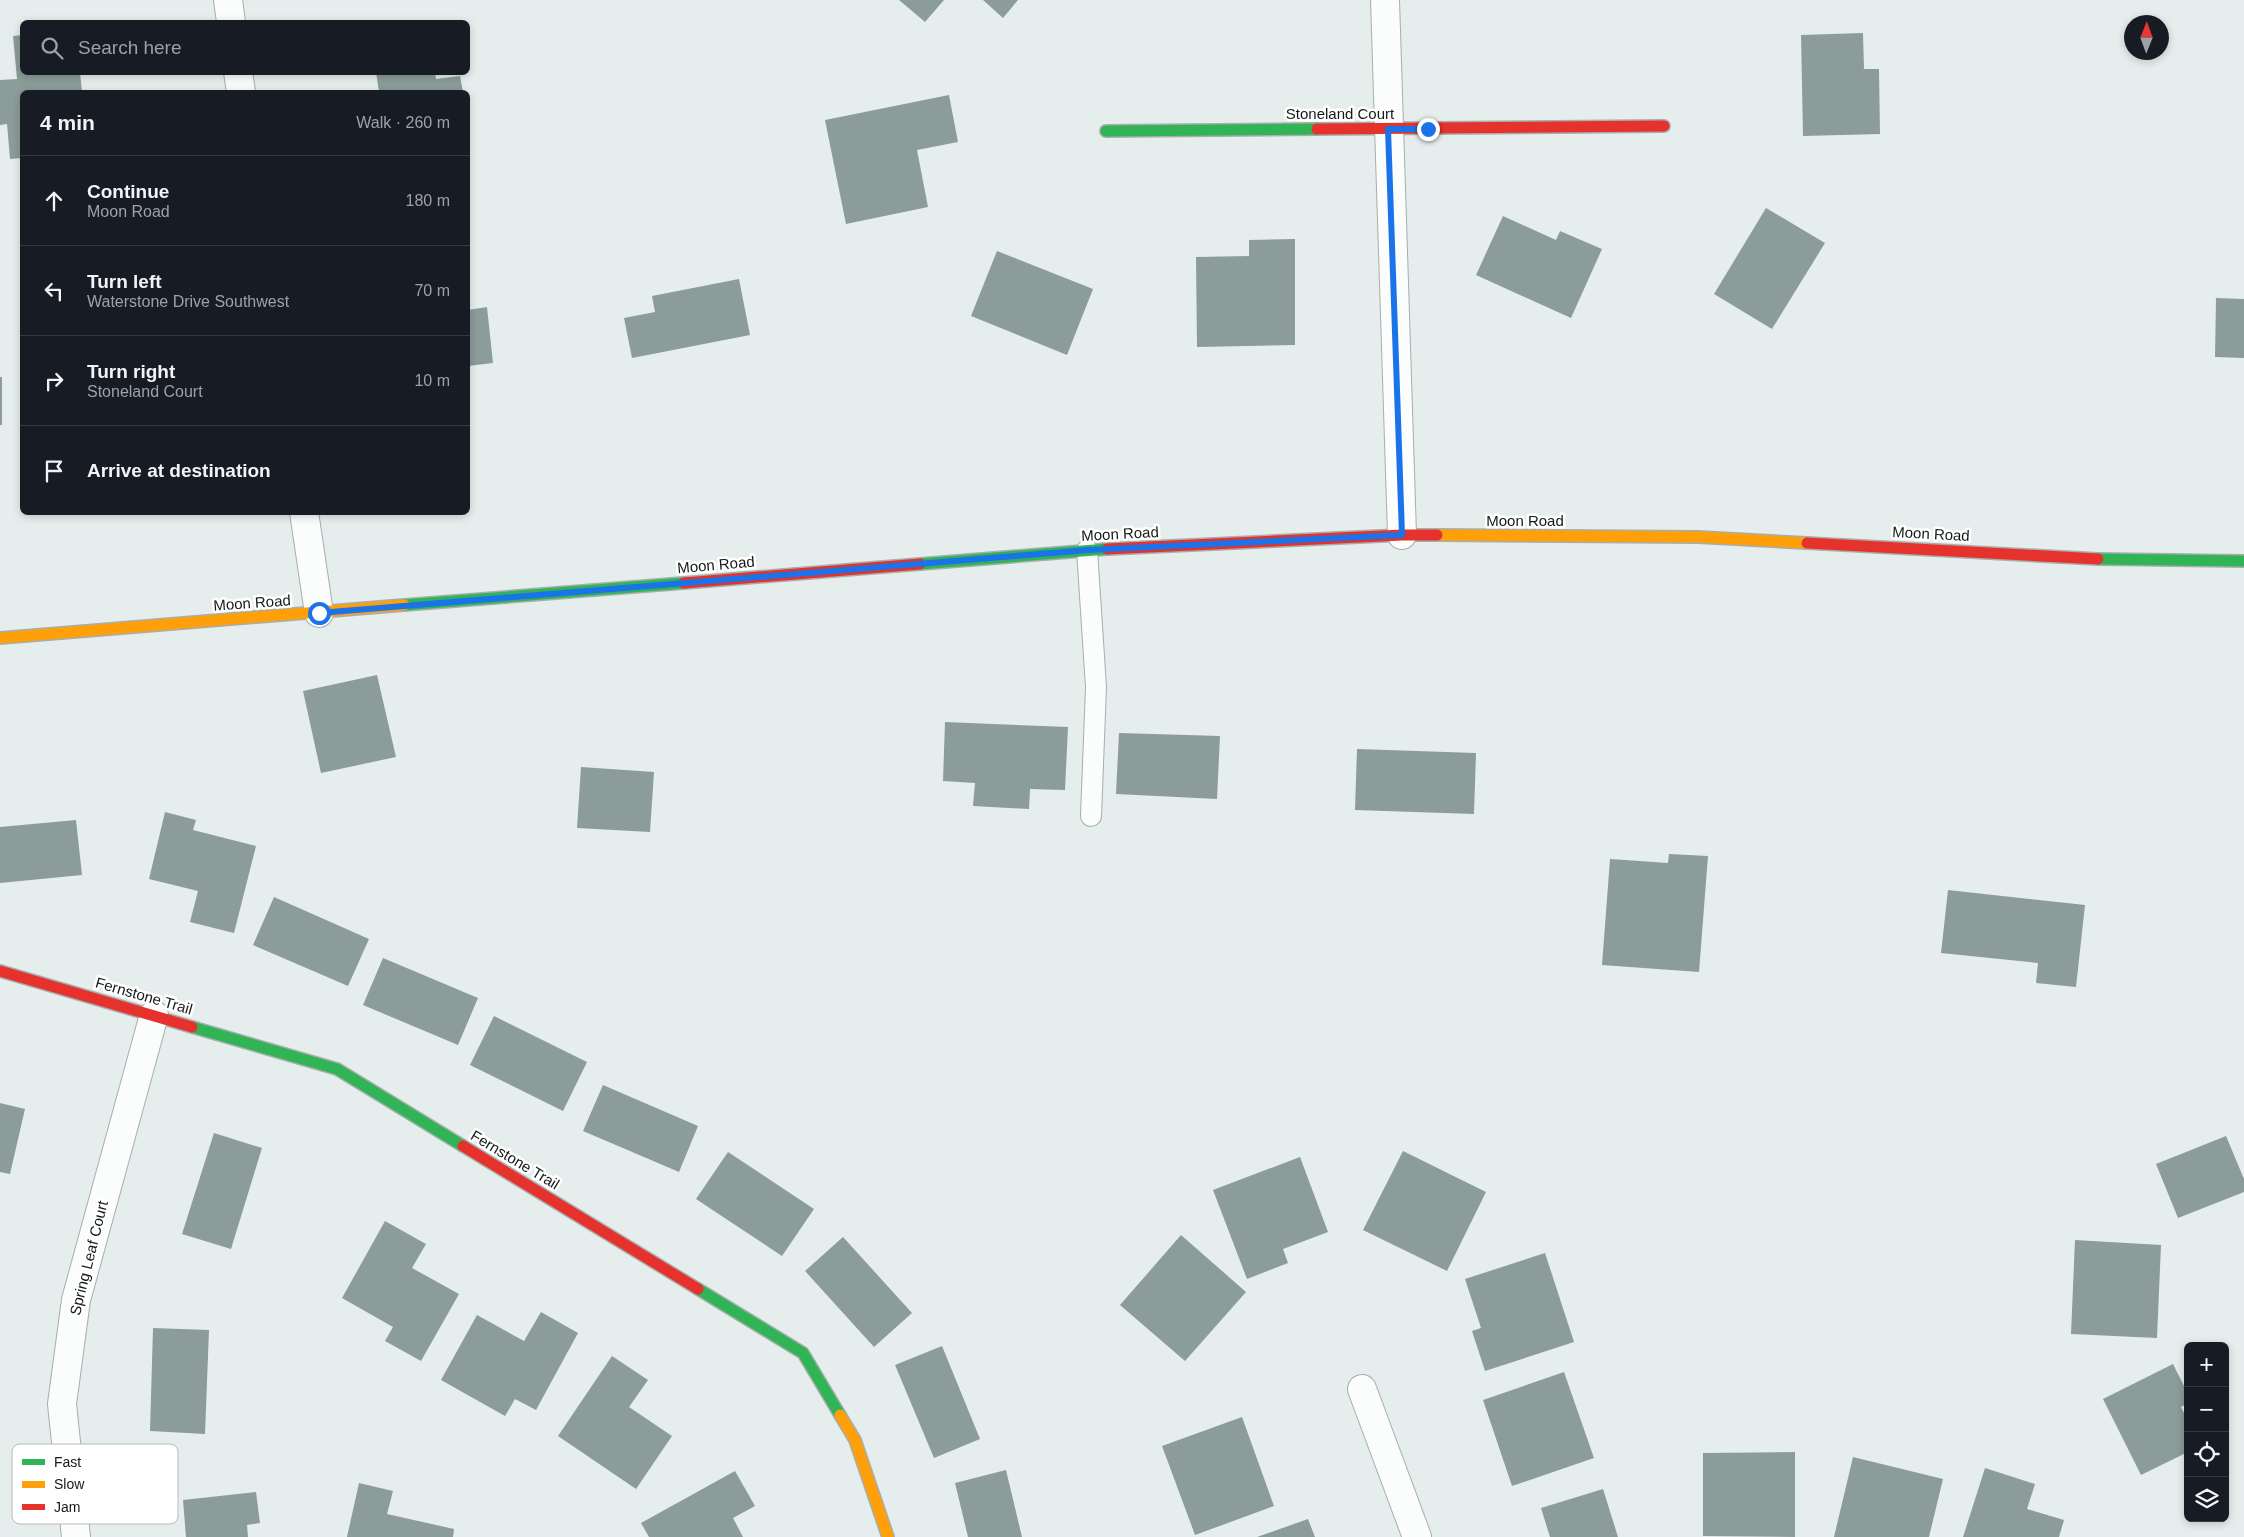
<!DOCTYPE html>
<meta charset="utf-8">
<style>
:root{--surface:#171b24;--page:#242831;--text:#f1f3f6;--muted:#9ea1a6;--line:#363941}
body{margin:0;font-family:Arial,sans-serif;background:var(--page);color:var(--text)}
.controls{position:absolute;right:15px;bottom:15px;display:grid;overflow:hidden;border-radius:8px;box-shadow:0 2px 8px #0003}
.controls button{width:45px;height:45px;display:grid;place-items:center;padding:0;border:0;border-bottom:1px solid var(--line);background:var(--surface);color:var(--text);font:25px sans-serif}
.compass{position:absolute;left:2124px;top:15px;width:45px;height:45px;border-radius:50%;background:var(--surface);box-shadow:0 2px 8px #0003;rotate:1deg}
.stop{position:absolute;width:15px;height:15px;margin:-11px;border:4px solid #1a73e8;border-radius:50%;background:#fff}
.stop.end{background:#1a73e8;border-color:#fff;box-shadow:0 1px 5px #0008}
.list{margin:0;padding:0;list-style:none}
h2{display:flex;justify-content:space-between;align-items:center;height:65px;margin:0;padding:0 20px;font-size:21px}
h2 small{font-size:16px;font-weight:400;color:var(--muted)}
.list li{display:grid;grid-template-columns:32px 1fr auto;gap:15px;align-items:center;box-sizing:border-box;height:90px;padding:0 20px;border-top:1px solid var(--line)}
.list b{display:block;font-size:19px;white-space:nowrap}
.list p{margin:0;font-size:16px;white-space:nowrap;color:var(--muted)}
.list em{font-size:16px;font-style:normal;color:var(--muted)}
.icon{flex:none;width:28px;height:28px;fill:none;stroke:currentColor;stroke-width:2;stroke-linecap:round;stroke-linejoin:round}
.map{position:relative;flex:none;width:2244px;height:1537px;overflow:hidden}
.search{position:absolute;background:var(--surface);box-shadow:0 2px 8px #0003;left:20px;top:20px;width:450px;height:55px;display:flex;align-items:center;gap:12px;box-sizing:border-box;padding:0 18px;border-radius:8px;color:var(--muted);font-size:19px}
.panel{position:absolute;background:var(--surface);box-shadow:0 2px 8px #0003;left:20px;top:90px;width:450px;height:425px;border-radius:8px}
.map>svg:first-child{display:block}
.building{fill:#8b9c99}
.lines{fill:none;stroke-linecap:round;stroke-linejoin:round}
.lane-casing{stroke:#a7aead;stroke-width:22}
.street-casing{stroke:#a7aead;stroke-width:30}
.fast-casing{stroke:#a7aead;stroke-width:14}
.slow-casing{stroke:#a7aead;stroke-width:14}
.jam-casing{stroke:#a7aead;stroke-width:14}
.lane{stroke:#fbfcfc;stroke-width:20}
.street{stroke:#fbfcfc;stroke-width:28}
.fast{stroke:#30b455;stroke-width:11}
.slow{stroke:#ff9f0a;stroke-width:11}
.jam{stroke:#e5322d;stroke-width:11}
.route{stroke:#1a73e8;stroke-width:6}
.labels{text-anchor:middle;stroke-width:5;stroke-linejoin:round;paint-order:stroke}
.street-label{font-size:15px;fill:#141918;stroke:#fff}
.key{fill:#fff;stroke:#b8baba;stroke-width:1}
.key-label{font-size:14px;fill:#141918}
</style>
<div class="map">
<svg width="2244" height="1537" viewBox="0 0 2244 1537">
<rect width="100%" height="100%" fill="#e6eeed"/>
<path class="building" d="M899 0H944L925 22Z
M983 0H1018L1003 18Z
M1863 33 1864 69H1879L1880 134 1803 136 1801 35Z
M22 35V72H80L82 92H22V158L10 159 7 124 0 125V80L17 79 13 36Z
M376 72H435L436 79 460 76 463 92H379Z
M949 95 958 142 917 150 928 207 846 224 825 120Z
M1766 208 1825 243 1772 329 1714 294Z
M1503 216 1556 240 1560 231 1602 249 1571 318 1476 275Z
M1295 239V345L1197 347 1196 257 1249 256V240Z
M997 251 1093 289 1067 355 971 316Z
M739 279 750 335 632 358 624 318 655 312 652 296Z
M2216 298 2244 299V358L2215 357Z
M487 307 493 363 468 366V310Z
M0 377H2V425H0Z
M377 675 396 757 321 773 303 691Z
M945 722 1068 727 1065 790 1030 789 1029 809 973 806 975 783 943 781Z
M1119 733 1220 736 1217 799 1116 794Z
M1357 749 1476 753 1474 814 1355 810Z
M581 767 654 772 650 832 577 828Z
M165 812 196 820 193 830 256 846 234 933 190 922 198 891 149 879Z
M76 820 82 875 0 883V827Z
M1669 854 1708 856 1699 972 1602 965 1610 859 1668 863Z
M1948 890 2085 905 2076 987 2036 983 2038 963 1941 953Z
M274 897 369 939 348 986 253 945Z
M383 958 478 998 458 1045 363 1005Z
M494 1016 587 1062 563 1111 470 1065Z
M603 1085 698 1126 679 1172 583 1131Z
M0 1103 25 1109 10 1174 0 1172Z
M214 1133 262 1148 231 1249 182 1234Z
M2226 1136 2244 1179V1192L2178 1218 2156 1164Z
M1403 1151 1486 1192 1447 1271 1363 1230Z
M728 1152 814 1209 782 1256 696 1199Z
M1300 1157 1328 1232 1283 1249 1288 1263 1247 1279 1213 1190Z
M385 1221 426 1244 412 1268 459 1294 421 1361 385 1341 393 1327 342 1298Z
M1181 1235 1246 1292 1185 1361 1120 1305Z
M843 1237 912 1313 874 1347 805 1271Z
M2075 1240 2161 1245 2157 1338 2071 1334Z
M1545 1253 1574 1342 1485 1371 1472 1331 1481 1328 1465 1279Z
M541 1312 578 1333 536 1410 515 1399 505 1416 441 1380 477 1315 524 1341Z
M153 1328 209 1330 205 1434 150 1431Z
M942 1346 980 1439 934 1458 895 1365Z
M612 1356 648 1380 629 1407 672 1436 636 1489 558 1436Z
M2173 1364 2188 1394V1403L2181 1407 2188 1421V1452L2141 1475 2103 1399Z
M1564 1372 1594 1458 1512 1486 1483 1400Z
M1242 1417 1274 1506 1195 1535 1162 1446Z
M1795 1452V1537L1703 1536V1453Z
M1853 1457 1943 1479 1929 1537H1834Z
M1985 1468 2035 1484 2027 1509 2064 1520 2059 1537H1963Z
M1006 1470 1022 1537H968L955 1483Z
M735 1471 755 1506 733 1518 743 1537H649L641 1523Z
M359 1483 393 1491 387 1514 454 1529 453 1537H347Z
M1603 1489 1618 1537H1550L1541 1508Z
M256 1492 260 1523 247 1525 248 1537H186L183 1500Z
M1308 1519 1315 1537H1257Z"/>
<g class="lines">
<defs>
<path id="lane" d="M1087 550 1096 687 1091 816"/>
<path id="street" d="M228 0 231 22
M1385 0 1402 535
M238 72 241 92
M304 512 319 613
M1362 1389 1417 1537
M76 1537 62 1404 76 1300 154 1015"/>
<path id="fast" d="M1106 131 1317 129
M2098 559 2244 561
M920 564 1107 549
M404 605 684 583
M192 1027 337 1069 463 1146
M698 1289 803 1353 840 1415"/>
<path id="slow" d="M1437 535 1698 537 1807 543
M0 638 404 605
M840 1415 855 1440 888 1537"/>
<path id="jam" d="M1317 129 1664 126
M1807 543 2098 559
M1107 549 1402 535H1437
M684 583 920 564
M0 971 192 1027
M463 1146 698 1289"/>
</defs>
<use href="#lane" class="lane-casing"/>
<use href="#street" class="street-casing"/>
<use href="#fast" class="fast-casing"/>
<use href="#slow" class="slow-casing"/>
<use href="#jam" class="jam-casing"/>
<use href="#lane" class="lane"/>
<use href="#street" class="street"/>
<use href="#fast" class="fast"/>
<use href="#slow" class="slow"/>
<use href="#jam" class="jam"/>
</g>
<g class="lines">
<path class="route" d="M319 613 1088 550 1402 535 1388 129H1428"/>
</g>
<g class="labels">
<g class="street-label">
<text x="1340" y="119">Stoneland Court</text>
<text x="1525" y="526">Moon Road</text>
<text transform="translate(1120 534) rotate(-3)" y="5">Moon Road</text>
<text transform="translate(1931 534) rotate(3)" y="5">Moon Road</text>
<text transform="translate(716 565) rotate(-5)" y="5">Moon Road</text>
<text transform="translate(252 603) rotate(-4)" y="5">Moon Road</text>
<text transform="translate(144 996) rotate(16)" y="5">Fernstone Trail</text>
<text transform="translate(515 1160) rotate(31)" y="5">Fernstone Trail</text>
<text transform="translate(89 1258) rotate(-76)" y="5">Spring Leaf Court</text>
</g>
</g>
<rect x="12" y="1444" width="166" height="80" rx="8" class="key"/>
<rect x="22" y="1459" width="23" height="6" fill="#30b455"/>
<rect x="22" y="1481" width="23" height="7" fill="#ff9f0a"/>
<rect x="22" y="1504" width="23" height="6" fill="#e5322d"/>
<g class="key-label">
<text x="54" y="1467">Fast</text>
<text x="54" y="1489">Slow</text>
<text x="54" y="1512">Jam</text>
</g>
</svg>
<div class="controls">
<button>+</button>
<button>−</button>
<button><svg class="icon" aria-label="locate" viewBox="0 0 24 24"><circle cx="12" cy="12" r="6"/><path d="M12 2v4M12 18v4M2 12h4M18 12h4"/></svg></button>
<button><svg class="icon" aria-label="layers" viewBox="0 0 24 24"><path d="M12 4l9 5-9 5-9-5zM3 14l9 5 9-5"/></svg></button>
</div>
<svg class="compass" viewBox="-18 -18 36 36"><path d="M0-13l5 13h-10z" fill="#e53935"/><path d="M0 13l5-13h-10z" fill="#9ea1a6"/></svg>
<div class="stop" style="left:319px;top:613px"></div>
<div class="stop end" style="left:1428px;top:129px"></div>
<div class="search"><svg class="icon" aria-label="search" viewBox="0 0 24 24"><circle cx="10" cy="10" r="6"/><path d="M15 15l6 6"/></svg>Search here</div>
<section class="panel">
<h2>4 min<small>Walk · 260 m</small></h2>
<ul class="list">
<li><svg class="icon" aria-label="ahead" viewBox="0 0 24 24"><path d="M12 20V5M6 11l6-6 6 6"/></svg><div><b>Continue</b><p>Moon Road</p></div><em>180 m</em></li>
<li><svg class="icon" aria-label="left" viewBox="0 0 24 24"><path d="M17 20v-9H6M10 6l-5 5 5 5"/></svg><div><b>Turn left</b><p>Waterstone Drive Southwest</p></div><em>70 m</em></li>
<li><svg class="icon" aria-label="right" viewBox="0 0 24 24"><path d="M7 20v-9h11M14 6l5 5-5 5"/></svg><div><b>Turn right</b><p>Stoneland Court</p></div><em>10 m</em></li>
<li><svg class="icon" aria-label="arrive" viewBox="0 0 24 24"><path d="M6 21V4h12l-3 4 3 4H6"/></svg><div><b>Arrive at destination</b></div></li>
</ul>
</section>
</div>
